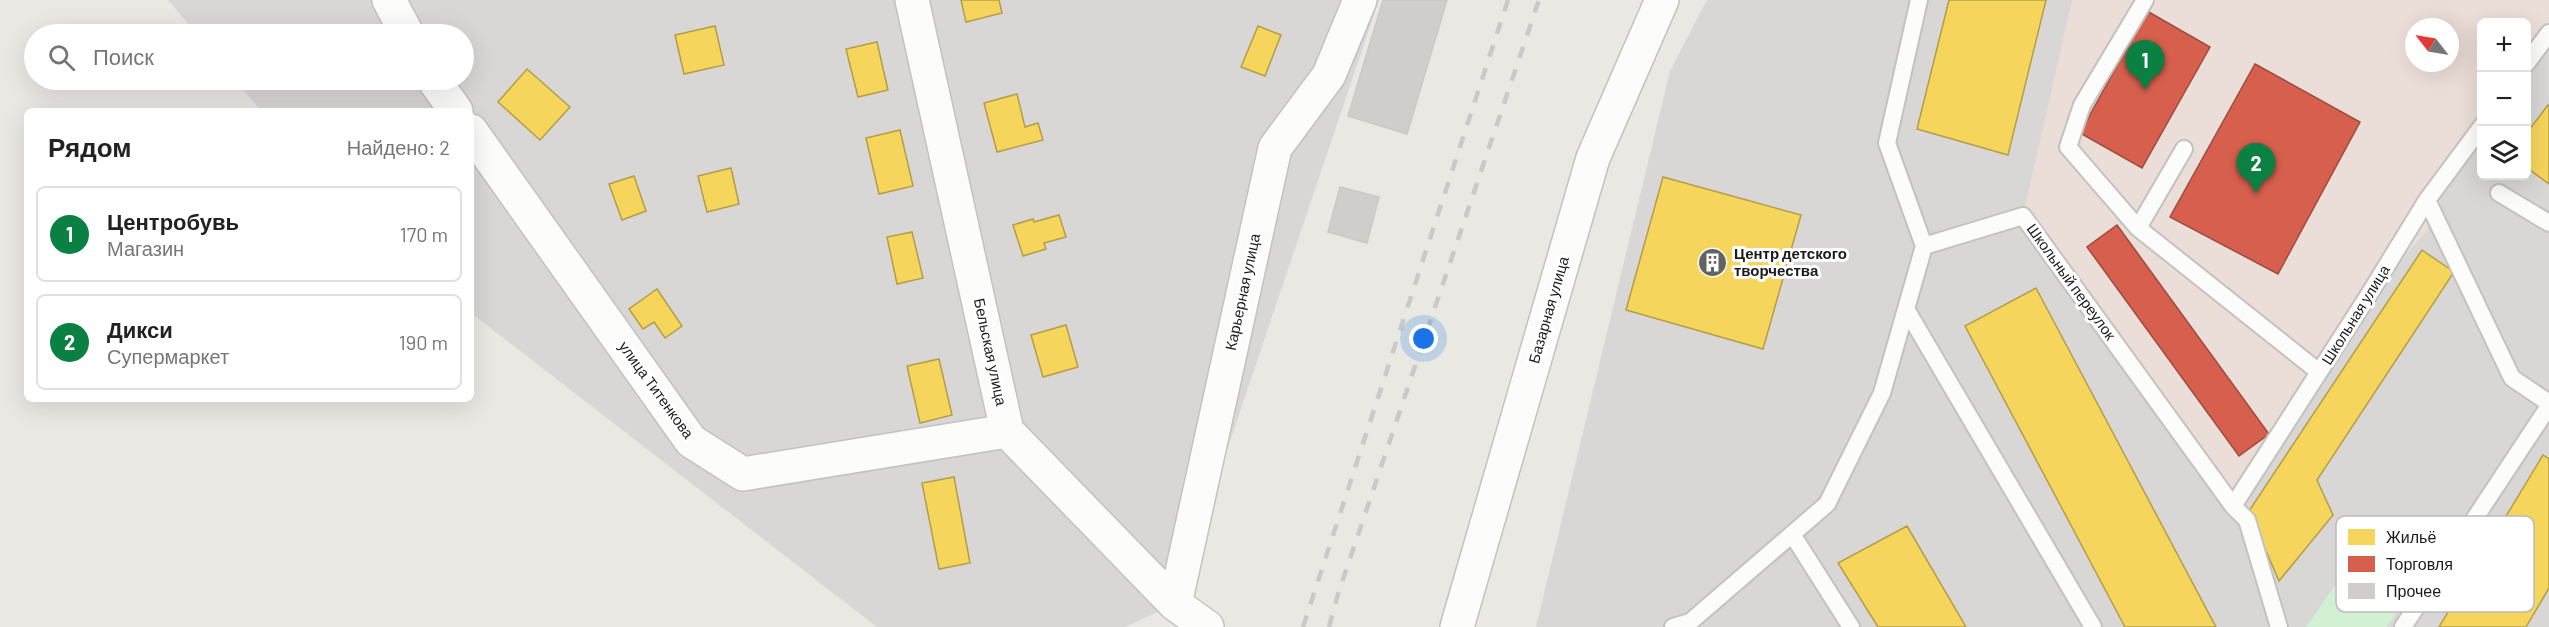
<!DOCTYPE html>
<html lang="ru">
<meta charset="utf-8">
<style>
:root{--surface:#fff;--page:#f2f2f2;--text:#222;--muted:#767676;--line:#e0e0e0;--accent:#0b8043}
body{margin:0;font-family:Barlow,sans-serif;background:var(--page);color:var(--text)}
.controls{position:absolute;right:18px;top:18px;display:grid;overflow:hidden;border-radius:9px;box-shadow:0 6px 24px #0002}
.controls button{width:54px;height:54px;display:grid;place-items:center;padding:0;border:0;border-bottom:2px solid var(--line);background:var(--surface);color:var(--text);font:30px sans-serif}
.compass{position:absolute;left:2405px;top:18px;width:54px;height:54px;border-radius:50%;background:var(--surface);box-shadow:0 6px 24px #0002;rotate:301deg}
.you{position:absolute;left:1424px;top:339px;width:21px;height:21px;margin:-15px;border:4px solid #fff;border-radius:50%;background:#1a73e8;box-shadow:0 0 0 9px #1a73e833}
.badge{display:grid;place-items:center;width:39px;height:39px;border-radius:50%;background:var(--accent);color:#fff;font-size:20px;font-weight:700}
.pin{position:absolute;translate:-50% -50px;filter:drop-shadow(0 2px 3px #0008)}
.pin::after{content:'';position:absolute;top:32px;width:21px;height:18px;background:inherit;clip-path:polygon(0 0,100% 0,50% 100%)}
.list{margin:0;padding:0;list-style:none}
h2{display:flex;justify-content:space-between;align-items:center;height:78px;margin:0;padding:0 24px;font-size:26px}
h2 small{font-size:20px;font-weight:400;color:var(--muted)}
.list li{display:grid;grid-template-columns:39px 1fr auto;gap:18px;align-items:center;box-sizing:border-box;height:96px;margin:0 12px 12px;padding:0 12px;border:2px solid var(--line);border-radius:9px}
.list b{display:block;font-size:22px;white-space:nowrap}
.list p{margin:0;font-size:20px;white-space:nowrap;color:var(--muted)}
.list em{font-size:20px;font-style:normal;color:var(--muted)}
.icon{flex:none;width:33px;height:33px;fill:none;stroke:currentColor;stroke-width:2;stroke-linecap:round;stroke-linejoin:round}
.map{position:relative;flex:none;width:2549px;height:627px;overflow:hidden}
.search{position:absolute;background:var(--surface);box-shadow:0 6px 24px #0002;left:24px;top:24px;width:450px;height:66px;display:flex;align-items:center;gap:15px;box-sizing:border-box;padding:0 21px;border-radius:33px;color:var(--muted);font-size:22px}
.panel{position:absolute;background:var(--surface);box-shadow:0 6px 24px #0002;left:24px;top:108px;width:450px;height:294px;border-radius:9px}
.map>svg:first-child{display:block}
.residential{fill:#d8d7d5;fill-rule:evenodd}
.commercial{fill:#ebddd8;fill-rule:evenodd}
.park{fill:#d1f0d4}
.homes{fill:#f6d55c;stroke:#b49d48;stroke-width:1.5}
.shops{fill:#d6604d;stroke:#9e4b3e;stroke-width:1.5}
.building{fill:#d0ceca;stroke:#ccc9c4;stroke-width:1.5}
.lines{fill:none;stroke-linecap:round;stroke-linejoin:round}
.lane-casing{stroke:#c2c2bf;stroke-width:20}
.street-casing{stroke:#c2c2bf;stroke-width:36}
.lane{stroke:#fcfcfb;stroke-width:16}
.street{stroke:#fcfcfb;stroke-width:33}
.rail{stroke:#c9c9c8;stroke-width:4.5;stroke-dasharray:12 12;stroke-linecap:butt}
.labels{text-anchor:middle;stroke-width:6;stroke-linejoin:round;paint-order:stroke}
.poi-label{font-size:15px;font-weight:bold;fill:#1b1b1b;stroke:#fff;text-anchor:start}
.street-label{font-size:15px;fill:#1b1b1b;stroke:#fff}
.key{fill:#fff;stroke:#bbb;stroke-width:1.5}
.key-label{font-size:16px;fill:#1b1b1b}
</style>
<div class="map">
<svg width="2549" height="627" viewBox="0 0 2549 627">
<rect width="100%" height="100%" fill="#e9e8e3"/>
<path class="residential" d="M168 0H1379L1175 604 1125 627H877L471 313V111H261L235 80H464V34H197Z
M1707 0H2549V627H1536L1670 71ZM2482 22H2526V176H2482ZM2414 27H2450V63H2414Z"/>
<path class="commercial" d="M2072 0H2549V33L2527 64 2526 22H2482L2481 126 2427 199 2428 230 2368 296 2233 506 2023 216ZM2414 27H2450V63H2414Z"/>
<path class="park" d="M2383 516 2436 551 2387 627H2306Z"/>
<path class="homes" d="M961 0H999L1002 13 966 22Z
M1949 0H2046L2008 155 1917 129Z
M715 26 724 65 684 74 675 35Z
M1258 26 1281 35 1265 76 1241 67Z
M877 42 888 90 858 97 846 49Z
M527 69 570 107 540 140 498 102Z
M1017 94 1025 127 1038 123 1043 140 997 152 984 103Z
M2548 105 2549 106V184L2526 167V134Z
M900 130 913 186 879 194 866 138Z
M731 168 739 204 707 212 698 176Z
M634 176 646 211 622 220 609 184Z
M1663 177 1801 215 1763 349 1626 310Z
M1059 215 1066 237 1044 243 1046 249 1023 256 1013 225 1033 219 1034 222Z
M912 232 923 278 897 284 887 237Z
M2422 250 2454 272 2317 480 2333 515 2279 581 2249 511Z
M2036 288 2216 627H2125L1965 326Z
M657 289 682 326 665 338 654 322 643 329 629 309Z
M1066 325 1078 367 1043 377 1031 335Z
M939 359 952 415 920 423 907 366Z
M2543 455 2549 459V588L2526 627H2439Z
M954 477 970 563 939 569 922 483Z
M1907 526 1966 627H1878L1838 563Z"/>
<path class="shops" d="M2147 11 2210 47 2142 168 2080 133Z
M2255 64 2360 122 2278 274 2170 217Z
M2117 225 2269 434 2239 456 2087 247Z"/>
<path class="building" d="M1383 0H1447L1407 134 1348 116Z
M1340 187 1379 197 1367 243 1328 232Z"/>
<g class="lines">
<defs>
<path id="lane" d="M1919 0 1887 143 1924 246
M2526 64 2549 33
M2184 149 2138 228 2319 372
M2499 193 2549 223
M2427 200 2512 378 2549 403
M2138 228 2068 147 2082 105 2145 0
M1906 309 2093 627
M2233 506 2368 296 2427 200 2482 126
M1792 534 1851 627
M1673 627 1690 622 1827 504 1882 393 1924 246 2023 216 2233 506 2247 520 2279 627
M2403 627 2549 406"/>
<path id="street" d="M389 0 407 34
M912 0 1007 431 1175 604 1207 627
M434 80 456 111
M471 131 691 441 743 474 1007 431
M1175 604 1275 148 1329 75 1360 0
M1457 627 1593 158 1662 0"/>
</defs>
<use href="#lane" class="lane-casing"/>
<use href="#street" class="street-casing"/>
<use href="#lane" class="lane"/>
<use href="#street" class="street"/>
<path class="rail" d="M1303 627 1508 0
M1329 627 1338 594 1539 0"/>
</g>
<defs>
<symbol id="building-disc" viewBox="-11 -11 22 22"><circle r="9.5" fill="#636361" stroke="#fff"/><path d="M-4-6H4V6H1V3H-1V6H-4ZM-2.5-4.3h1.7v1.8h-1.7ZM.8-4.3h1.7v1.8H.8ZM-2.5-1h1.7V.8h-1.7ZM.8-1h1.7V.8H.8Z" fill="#fff"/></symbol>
</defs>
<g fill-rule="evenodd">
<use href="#building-disc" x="1696" y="246" width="33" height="33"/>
</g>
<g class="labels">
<g class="poi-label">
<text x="1734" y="259">Центр детского<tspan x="1734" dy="17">творчества</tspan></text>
</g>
<g class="street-label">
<text transform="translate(2071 282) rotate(54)" y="5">Школьный переулок</text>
<text transform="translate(1243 292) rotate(-78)" y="5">Карьерная улица</text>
<text transform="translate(1549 310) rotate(-74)" y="5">Базарная улица</text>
<text transform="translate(2356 315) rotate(-58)" y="5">Школьная улица</text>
<text transform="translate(990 352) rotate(78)" y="5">Бельская улица</text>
<text transform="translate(656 390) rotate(54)" y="5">улица Титенкова</text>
</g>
</g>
<rect x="2336" y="516" width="198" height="96" rx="9" class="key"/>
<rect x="2348" y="529" width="27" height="16" fill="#f6d55c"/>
<rect x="2348" y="556" width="27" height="16" fill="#d6604d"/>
<rect x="2348" y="583" width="27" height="16" fill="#d0ceca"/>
<g class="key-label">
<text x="2386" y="543">Жильё</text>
<text x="2386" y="570">Торговля</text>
<text x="2386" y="597">Прочее</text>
</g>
</svg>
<div class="controls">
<button>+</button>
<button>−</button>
<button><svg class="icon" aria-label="layers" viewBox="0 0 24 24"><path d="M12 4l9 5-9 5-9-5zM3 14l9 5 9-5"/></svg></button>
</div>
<svg class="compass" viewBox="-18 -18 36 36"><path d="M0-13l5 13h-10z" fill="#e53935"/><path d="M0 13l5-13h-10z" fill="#767676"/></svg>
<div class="you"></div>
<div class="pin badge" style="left:2145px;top:90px">1</div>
<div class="pin badge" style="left:2256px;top:193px">2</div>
<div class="search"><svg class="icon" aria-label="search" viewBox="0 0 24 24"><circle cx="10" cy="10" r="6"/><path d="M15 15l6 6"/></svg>Поиск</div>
<section class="panel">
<h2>Рядом<small>Найдено: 2</small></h2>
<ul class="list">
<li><span class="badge">1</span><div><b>Центробувь</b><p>Магазин</p></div><em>170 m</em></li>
<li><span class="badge">2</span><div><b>Дикси</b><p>Супермаркет</p></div><em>190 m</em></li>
</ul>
</section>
</div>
